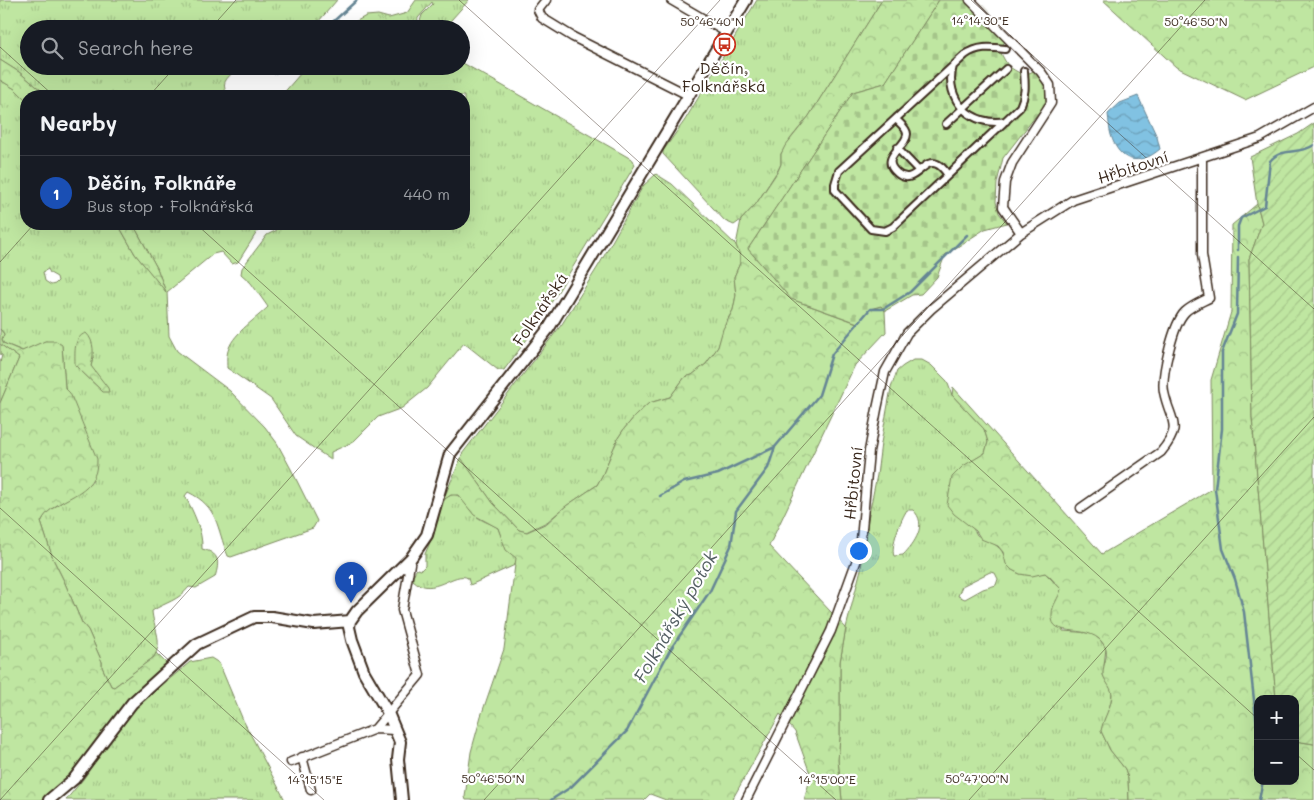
<!DOCTYPE html>
<meta charset="utf-8">
<style>
:root{--surface:#171b24;--page:#242831;--text:#f1f3f6;--muted:#9ea1a6;--line:#363941;--accent:#c8321e}
body{margin:0;font-family:Mali,sans-serif;background:var(--page);color:var(--text)}
.controls{position:absolute;right:15px;bottom:15px;display:grid;overflow:hidden;border-radius:10px;box-shadow:0 5px 20px #0002}
.controls button{width:45px;height:45px;display:grid;place-items:center;padding:0;border:0;border-bottom:1px solid var(--line);background:var(--surface);color:var(--text);font:25px sans-serif}
.you{position:absolute;left:858px;top:550px;width:18px;height:18px;margin:-12px;border:4px solid #fff;border-radius:50%;background:#1a73e8;box-shadow:0 0 0 8px #1a73e833}
.badge{display:grid;place-items:center;width:32px;height:32px;border-radius:50%;background:var(--accent);color:#fff;font-size:16px;font-weight:700}
.pin{position:absolute;translate:-50% -41px;filter:drop-shadow(0 1px 2px #0008)}
.pin::after{content:'';position:absolute;top:26px;width:18px;height:15px;background:inherit;clip-path:polygon(0 0,100% 0,50% 100%)}
.list{margin:0;padding:0;list-style:none}
h2{display:flex;justify-content:space-between;align-items:center;height:65px;margin:0;padding:0 20px;font-size:21px}
h2 small{font-size:16px;font-weight:400;color:var(--muted)}
.list li{display:grid;grid-template-columns:32px 1fr auto;gap:15px;align-items:center;box-sizing:border-box;height:75px;padding:0 20px;border-top:1px solid var(--line)}
.list b{display:block;font-size:19px;white-space:nowrap}
.list p{margin:0;font-size:16px;white-space:nowrap;color:var(--muted)}
.list em{font-size:16px;font-style:normal;color:var(--muted)}
.icon{flex:none;width:28px;height:28px;fill:none;stroke:currentColor;stroke-width:2;stroke-linecap:round;stroke-linejoin:round}
.map{position:relative;flex:none;width:1314px;height:800px;overflow:hidden}
.search{position:absolute;background:var(--surface);box-shadow:0 5px 20px #0002;left:20px;top:20px;width:450px;height:55px;display:flex;align-items:center;gap:12px;box-sizing:border-box;padding:0 18px;border-radius:28px;color:var(--muted);font-size:19px}
.panel{position:absolute;background:var(--surface);box-shadow:0 5px 20px #0002;left:20px;top:90px;width:450px;height:140px;border-radius:20px}
.map>svg:first-child{display:block}
.grass{fill:url(#grass-tufts);stroke:#7d8860;fill-rule:evenodd}
.forest{fill:url(#forest-crowns);stroke:#7d8860}
.cemetery{fill:url(#cemetery-stones);stroke:#7d8860}
.garden{fill:url(#garden-furrows);stroke:#7d8860}
.water{fill:url(#water-waves);stroke:#658594}
.lines{fill:none;stroke-linecap:round;stroke-linejoin:round}
.stream{stroke:#658594;stroke-width:2.5}
.pedestrian-casing{stroke:#3b2a1e;stroke-width:10}
.minor-casing{stroke:#3b2a1e;stroke-width:11}
.tertiary-casing{stroke:#3b2a1e;stroke-width:14}
.pedestrian{stroke:#fff;stroke-width:6}
.minor{stroke:#fff;stroke-width:8}
.tertiary{stroke:#fff;stroke-width:10}
.ticks{fill:none;stroke:#3b2a1e;stroke-width:1;stroke-opacity:0.45}
.labels{text-anchor:middle;stroke-width:4.5;stroke-linejoin:round;paint-order:stroke}
.poi-label{font-size:16px;fill:#3b2a1e;stroke:#fff}
.street-label{font-size:16px;fill:#3b2a1e;stroke:#fff}
.water-label{font-size:18px;font-style:italic;fill:#545f63;stroke:#fff}
.ticks-label{font-size:12px;text-anchor:middle;fill:#3b2a1e;stroke:#fff;stroke-width:4.5;stroke-linejoin:round;paint-order:stroke}
</style>
<div class="map">
<svg width="1314" height="800" viewBox="0 0 1314 800">
<defs>
<pattern id="grass-tufts" width="24" height="20" patternUnits="userSpaceOnUse" patternTransform="scale(1.25)"><rect width="24" height="20" fill="#bfe6a1"/><path d="M3 7l-1-3M5 7V3M7 7l1-3M15 17l-1-3M17 17v-4M19 17l1-3" fill="none" stroke="#a5c58a"/></pattern>
<pattern id="forest-crowns" width="20" height="18" patternUnits="userSpaceOnUse" patternTransform="scale(1.25)"><rect width="20" height="18" fill="#bfe6a1"/><path d="M2 6a3 3 0 1 1 6 0M12 15a3 3 0 1 1 6 0" fill="none" stroke="#a5c58a"/></pattern>
<pattern id="cemetery-stones" width="16" height="16" patternUnits="userSpaceOnUse" patternTransform="scale(1.25)"><rect width="16" height="16" fill="#bfe6a1"/><path d="M2 7V4a2 2 0 0 1 4 0v3zM10 15v-3a2 2 0 0 1 4 0v3z" fill="#a5c58a"/></pattern>
<pattern id="garden-furrows" width="10" height="10" patternUnits="userSpaceOnUse" patternTransform="scale(1.25)"><rect width="10" height="10" fill="#bfe6a1"/><path d="M-1 1l2-2M0 10L10 0M9 11l2-2" fill="none" stroke="#a5c58a"/></pattern>
<pattern id="water-waves" width="16" height="10" patternUnits="userSpaceOnUse" patternTransform="scale(1.25)"><rect width="16" height="10" fill="#81c2e2"/><path d="M0 5q4-4 8 0t8 0" fill="none" stroke="#6b9eb7"/></pattern>
</defs>
<rect width="100%" height="100%" fill="#fff"/>
<filter id="ink" filterUnits="userSpaceOnUse"><feTurbulence type="fractalNoise" baseFrequency=".02" numOctaves="2"/><feDisplacementMap in="SourceGraphic" scale="10" xChannelSelector="R" yChannelSelector="G"/><feConvolveMatrix kernelMatrix="1 2 1 2 8 2 1 2 1" color-interpolation-filters="sRGB"/></filter>
<g filter="url(#ink)">
<path class="grass" d="M0 0H337L312 29H29V66H237C229 80 219 79 228 96H48L19 72 0 60Z
M416 0H469L443 29H422L419 24 422 15 433 4 432 2 418 18 417 26 419 29H342L366 16 378 15 389 18 407 13Z
M757 0H882L809 116 791 138 781 154V164L778 170 756 204 741 220 734 225 725 221 663 154V151L685 120Z
M461 62 633 160 635 165 537 326 504 370H498L464 343 427 388 402 408 378 417 353 442 331 452V460L296 436 271 399 227 368C227 361 226 355 229 348 234 333 257 318 268 307L251 283 241 274 242 268 267 235 277 230 280 224H464V96H281L307 66H461Z
M0 80 15 89 26 100V224H118L135 254 165 290 157 268 133 224H262L238 262 232 264 221 252 213 254 167 292 169 336 177 351 230 391 265 427 277 443 291 469 317 521 313 528 231 557 228 556C216 527 219 507 188 492L185 496C193 511 203 531 202 549 219 553 220 561 215 577L196 588 189 587C178 601 166 602 152 611 153 627 164 641 154 657L114 687 111 686 102 667V662L88 630 82 623 64 581 53 559 41 522 46 513 93 481 65 388 62 346 46 341 23 351 3 343 2 339 4 334 0 329ZM48 269 50 273 57 277 58 281 55 284 51 285 45 281 43 272ZM93 357 91 366 103 392 75 365Z
M656 174 672 184 736 245 740 255V263L734 277 736 295 733 310 726 322 718 347 706 364 692 375 685 377 670 397 649 403 635 416 624 429 618 438 602 476 597 485 566 506 547 522 526 532 519 530 493 503 461 458 462 454 562 324 599 265 643 186Z
M0 344 19 358 0 403V363L2 355 0 354Z
M913 360H922L931 365 947 381 952 395 984 429 988 442 985 453C941 480 948 479 969 522 971 528 975 530 977 535 984 539 993 542 998 547 1003 551 1004 556 1006 561 1016 579 1028 575 1045 573L1061 589 1059 597 1056 601 1063 631 1092 633 1101 641 1106 648 1103 675 1112 691 1111 702 1101 731 1110 750 1125 769 1128 778 1129 800H842L838 760 840 738V662L846 628 861 569 868 519 877 475 881 443 891 388 897 371 903 366ZM907 510H913C928 524 915 543 903 555L894 556C890 546 901 519 907 510ZM990 572 995 573 998 579 996 585 983 589 965 599 958 596 962 586Z
M454 494C464 497 467 507 474 514 480 521 491 523 498 528L506 549 517 558 515 565 470 585 468 578C454 570 433 599 413 580 413 576 414 572 417 569L421 570 425 566V554L434 533 441 504 447 497Z
M211 658 219 663 243 720 285 800H66L84 778 115 732 136 707 190 662Z"/>
<path class="forest" d="M882 0H939L885 83 853 92 748 249 791 299 857 323 870 309 881 306 885 311 886 332 855 365 769 546 846 628 840 662V738L838 760 842 800H804L811 776 795 732 780 714 732 800H666L650 794 644 800H466L465 797 471 752 481 716 504 649 515 565 516 558 506 550 498 528 474 515 458 495H451L443 500 461 458 493 503 519 530 527 532 547 523 566 506 597 485 602 476 618 438 624 429 635 416 649 403 670 397 685 377 692 375 706 364 718 347 723 329 733 310 736 295 734 277 740 263V255L736 245 741 220 756 204 778 171 781 164V154L785 146 809 116Z
M1103 0H1314V67L1245 100 1176 67Z
M0 60 19 72 48 96H26V100L15 89 0 80Z
M1257 204 1262 223 1249 259 1252 417 1276 699H1258V781H1295V741L1314 744V800H1129L1128 778 1125 769 1110 750 1101 731C1103 718 1112 707 1112 694 1111 686 1103 680 1103 673 1103 664 1109 655 1105 647 1093 620 1049 642 1052 614 1052 605 1059 598 1061 589L1050 577 1045 573 1032 576 1020 574 1012 570 1006 564 1003 552 998 546 981 539 976 531 954 514 947 505 952 477 963 466 985 453 988 442 984 429 952 395 953 387 1102 554 1212 489 1211 380 1231 312 1232 225Z
M118 224H133L157 268 166 292 135 254Z
M0 329 4 334 2 339 3 343 22 351 45 341H56L62 345 65 388 70 393 97 459C99 499 53 495 41 522L53 559 64 581 82 623 88 630 102 662V667L111 686 114 687 154 657 156 653 167 664 129 700 71 776 41 800H0V403L19 358 0 344Z
M86 333C95 341 94 356 91 366L108 388 109 392H103L75 365C75 353 73 337 86 333Z"/>
<path class="cemetery" d="M939 0H966L1005 41 1000 51C1007 66 1009 68 1024 75L1034 71C1044 80 1048 89 1046 103L1003 158 997 183 996 202 999 213 1007 223 985 229 945 255 937 277 921 294 912 295 885 311 881 306 870 309 858 323 791 299 748 249 853 92 885 83Z"/>
<path class="garden" d="M1314 123V744L1295 741V699H1276L1252 417 1249 259 1262 223 1257 204 1250 157 1298 134Z"/>
<path class="water" d="M1138 96 1157 137 1160 149C1139 167 1119 162 1111 135 1109 129 1109 121 1108 114L1120 103Z"/>
<g class="lines">
<path class="stream" d="M325 29 357 0
M275 73 283 66
M1238 250V226L1241 218 1265 206 1270 161C1281 147 1300 155 1314 145
M1238 257 1237 314 1222 352V429L1215 489 1223 549 1235 579 1244 612 1258 735
M660 496 684 482 718 474 775 447
M551 800 571 787 627 731 670 650 710 591 731 546 736 511 768 468 775 447 819 395 832 354 870 309H883L910 292 967 235
M1259 800 1263 781"/>
<defs>
<path id="pedestrian" d="M1005 49C989 47 978 46 965 55L839 171 835 184V190L871 229 885 231 893 227 1020 107C1026 94 1025 85 1024 71
M953 66C943 100 973 128 1006 121
M896 119C899 123 907 128 907 134 907 147 878 157 897 173 914 188 923 157 937 164 942 166 945 171 948 175
M946 124 1006 69
M897 148 919 171"/>
<path id="minor" d="M546 0 538 10 542 18 573 37 688 95
M671 0 726 32
M970 0 1041 72 1050 85 1051 103 1012 163 1005 182 1003 207 1021 233
M1081 508 1161 452C1184 424 1170 422 1164 392 1161 376 1173 324 1185 312 1191 306 1201 302 1209 298L1202 255V158
M375 729 394 730
M302 757 311 790
M291 762 375 729 420 675 402 610 411 558
M746 800 831 631 860 551 869 451 877 409 885 372 907 333 931 309 1021 233 1073 200 1260 138 1314 107"/>
<path id="tertiary" d="M350 621 357 611 411 558 427 535 450 454 549 328 746 0
M350 621 349 627 352 640 364 672 388 713 400 742 398 759 402 800
M49 800 74 779 132 703 197 644 254 617H272L314 624 350 621"/>
</defs>
<use href="#pedestrian" class="pedestrian-casing"/>
<use href="#minor" class="minor-casing"/>
<use href="#tertiary" class="tertiary-casing"/>
<use href="#pedestrian" class="pedestrian"/>
<use href="#minor" class="minor"/>
<use href="#tertiary" class="tertiary"/>
</g>
</g>
<path class="ticks" d="M459 0 1258 719M971 0 1314 309M210 29 236 0M0 47 54 96M149 96 176 66M196 224 836 800M0 262 34 224M0 508 324 800M1295 753 1314 770M0 800 720 0M484 800 1205 0M969 800 1314 417"/>
<defs>
<symbol id="bus-ring" viewBox="-11 -11 22 22"><circle r="9.5" fill="#fff" stroke="#c8321e" stroke-width="1.5"/><path d="M-5-6H5V4H4V6H2V4H-2V6H-4V4H-5ZM-3.5-4V0h7V-4ZM-3.5 1.2v1.5H-2V1.2ZM2 1.2v1.5H3.5V1.2Z" fill="#c8321e"/></symbol>
</defs>
<g fill-rule="evenodd">
<use href="#bus-ring" x="712" y="32" width="25" height="25"/>
</g>
<g class="labels">
<g class="poi-label">
<text x="724" y="74">Děčín,<tspan x="724" dy="18">Folknářská</tspan></text>
</g>
<g class="street-label">
<text transform="translate(1133 167) rotate(-18)" y="6">Hřbitovní</text>
<text transform="translate(540 309) rotate(-56)" y="6">Folknářská</text>
<text transform="translate(853 483) rotate(-84)" y="6">Hřbitovní</text>
</g>
<g class="water-label">
<text transform="translate(676 617) rotate(-60)" y="6">Folknářský potok</text>
</g>
</g>
<g class="ticks-label">
<text x="980" y="25">14°14'30"E</text>
<text x="712" y="26">50°46'40"N</text>
<text x="1196" y="26">50°46'50"N</text>
<text x="493" y="783">50°46'50"N</text>
<text x="977" y="783">50°47'00"N</text>
<text x="315" y="784">14°15'15"E</text>
<text x="827" y="784">14°15'00"E</text>
</g>
</svg>
<div class="controls">
<button>+</button>
<button>−</button>
</div>
<div class="you"></div>
<div class="pin badge" style="left:351px;top:603px;background:#1a4fb4">1</div>
<div class="search"><svg class="icon" aria-label="search" viewBox="0 0 24 24"><circle cx="10" cy="10" r="6"/><path d="M15 15l6 6"/></svg>Search here</div>
<section class="panel">
<h2>Nearby<small></small></h2>
<ul class="list">
<li><span class="badge" style="background:#1a4fb4">1</span><div><b>Děčín, Folknáře</b><p>Bus stop · Folknářská</p></div><em>440 m</em></li>
</ul>
</section>
</div>
